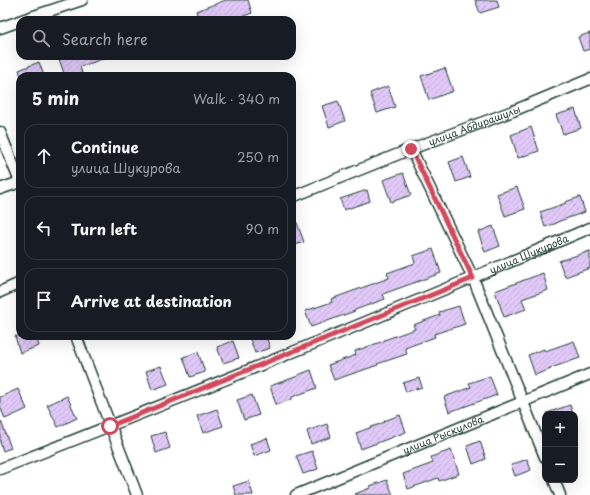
<!DOCTYPE html>
<meta charset="utf-8">
<style>
:root{--surface:#171b24;--page:#242831;--text:#f1f3f6;--muted:#9ea1a6;--line:#363941}
body{margin:0;font-family:"Playpen Sans",sans-serif;background:var(--page);color:var(--text)}
.controls{position:absolute;right:12px;bottom:12px;display:grid;overflow:hidden;border-radius:8px;box-shadow:0 4px 16px #0002}
.controls button{width:36px;height:36px;display:grid;place-items:center;padding:0;border:0;border-bottom:1px solid var(--line);background:var(--surface);color:var(--text);font:20px sans-serif}
.stop{position:absolute;width:12px;height:12px;margin:-9px;border:3px solid #d1495b;border-radius:50%;background:#fff}
.stop.end{background:#d1495b;border-color:#fff;box-shadow:0 1px 4px #0008}
.list{margin:0;padding:0;list-style:none}
h2{display:flex;justify-content:space-between;align-items:center;height:52px;margin:0;padding:0 16px;font-size:17px}
h2 small{font-size:13px;font-weight:400;color:var(--muted)}
.list li{display:grid;grid-template-columns:26px 1fr auto;gap:12px;align-items:center;box-sizing:border-box;height:64px;margin:0 8px 8px;padding:0 8px;border:1px solid var(--line);border-radius:12px}
.list b{display:block;font-size:15px;white-space:nowrap}
.list p{margin:0;font-size:13px;white-space:nowrap;color:var(--muted)}
.list em{font-size:13px;font-style:normal;color:var(--muted)}
.icon{flex:none;width:22px;height:22px;fill:none;stroke:currentColor;stroke-width:2;stroke-linecap:round;stroke-linejoin:round}
.map{position:relative;flex:none;width:590px;height:495px;overflow:hidden}
.search{position:absolute;background:var(--surface);box-shadow:0 4px 16px #0002;left:16px;top:16px;width:280px;height:44px;display:flex;align-items:center;gap:10px;box-sizing:border-box;padding:0 14px;border-radius:12px;color:var(--muted);font-size:15px}
.panel{position:absolute;background:var(--surface);box-shadow:0 4px 16px #0002;left:16px;top:72px;width:280px;height:268px;border-radius:12px}
.map>svg:first-child{display:block}
.building{fill:url(#building-hatch);stroke:#1f3d34}
.lines{fill:none;stroke-linecap:round;stroke-linejoin:round}
.street-casing{stroke:#1f3d34;stroke-width:13}
.street{stroke:#fff;stroke-width:10}
.route{stroke:#d1495b;stroke-width:5}
.labels{text-anchor:middle;stroke-width:3;stroke-linejoin:round;paint-order:stroke}
.street-label{font-size:10px;fill:#1f3d34;stroke:#fff}
</style>
<div class="map">
<svg width="590" height="495" viewBox="0 0 590 495">
<defs>
<pattern id="building-hatch" width="6" height="6" patternUnits="userSpaceOnUse"><rect width="6" height="6" fill="#e1c9f9"/><path d="M-1 1l2-2M0 6l6-6M5 7l2-2" fill="none" stroke="#c1aed6"/></pattern>
</defs>
<rect width="100%" height="100%" fill="#fff"/>
<filter id="ink" filterUnits="userSpaceOnUse"><feTurbulence type="fractalNoise" baseFrequency=".025" numOctaves="2"/><feDisplacementMap in="SourceGraphic" scale="8" xChannelSelector="R" yChannelSelector="G"/><feConvolveMatrix kernelMatrix="1 2 1 2 8 2 1 2 1" color-interpolation-filters="sRGB"/></filter>
<g filter="url(#ink)">
<path class="building" d="M226 0H248L252 13 233 20H199L196 11Z
M475 0H497L499 7 480 13Z
M590 33V49L583 51 578 37Z
M69 56H108V57L80 67 82 73 73 76H65L59 59Z
M39 62 44 76H21L19 70Z
M445 68 453 91 429 100 421 76Z
M388 86 395 107 377 113 370 93Z
M338 101 345 121 329 127 322 106Z
M575 109 581 128 563 134 556 115Z
M531 127 539 151 518 158 511 135Z
M463 157 470 177 456 182 449 162Z
M403 173 411 195 391 202 383 180Z
M517 187 525 209 505 216 497 194Z
M367 190 370 201 344 210 340 199Z
M580 197 585 212 557 222V223L545 227 540 212 566 203 565 202Z
M292 212H293L304 242 292 246Z
M493 226 500 246 485 252 478 232Z
M433 249 441 273 383 294 385 299 355 310V311L311 327 305 311 332 302 331 299 389 278 387 273 415 263 413 256Z
M590 251V268L565 277 559 261Z
M543 273 548 290 522 299 526 309 504 317 495 291Z
M459 306 465 324 434 334 435 337 405 348 407 354 377 364 378 365 334 380 328 365 356 355 355 351 384 341V340L415 329 413 325 440 315 439 312Z
M15 336H36L39 346 20 353Z
M249 336H266L270 348 255 353Z
M233 341 239 358 223 363 217 347Z
M574 341 580 358 551 368V369L535 375 528 355 544 349 545 351Z
M198 352 205 372 190 377 183 357Z
M161 366 168 384 152 390 146 371Z
M311 370 317 388 292 397V399L276 405 270 386 298 376V375Z
M490 376 497 395 449 412 444 397 471 387 469 383Z
M419 378 422 387 406 392 403 383Z
M18 389 27 409 5 419 0 406V397Z
M252 395 259 415 244 420 237 400Z
M67 396 77 418 58 427 47 405Z
M570 405 573 414H547V413Z
M217 409 223 426 203 433 197 416Z
M400 415 406 432 361 449 356 433 385 422 384 421Z
M1 421 11 448 3 451 0 442V422Z
M327 424 331 437 311 444 307 431Z
M165 432 170 448 156 453 151 436Z
M267 438 271 450 254 456 250 444Z
M480 441 486 459 473 464 467 446Z
M451 450 459 474 439 481 438 478 408 489 403 474 433 463 431 457Z
M312 451 318 469 303 474 296 456Z
M527 459 531 470 515 476 511 465Z
M387 480 393 495H356L355 494 370 488V486Z
M249 481 253 495H236L233 486Z"/>
<g class="lines">
<defs>
<g id="street">
<path d="M22 20 82 0"/>
<path d="M0 28 20 21"/>
<path d="M0 132 20 182"/>
<path d="M411 149 473 278 545 457"/>
<path d="M0 189 20 182"/>
<path id="s1" d="M292 197 411 149 513 111 590 79"/>
<path d="M0 292 20 283"/>
<path d="M76 336 137 495"/>
<path id="s2" d="M0 469C198 392 395 311 590 228"/>
<path d="M554 480 560 495"/>
<path id="s3" d="M296 495 590 374"/>
</g>
</defs>
<use href="#street" class="street-casing"/>
<use href="#street" class="street"/>
</g>
</g>
<g class="lines" filter="url(#ink)">
<path class="route" d="M110 426 473 278 411 149"/>
</g>
<g class="labels">
<g class="street-label">
<text dy="4" stroke="none"><textPath href="#s1" startOffset="196">улица Абдирашулы</textPath></text>
<text dy="4" stroke="none"><textPath href="#s2" startOffset="571">улица Шукурова</textPath></text>
<text dy="4" stroke="none"><textPath href="#s3" startOffset="159">улица Рыскулова</textPath></text>
</g>
</g>
</svg>
<div class="controls">
<button>+</button>
<button>−</button>
</div>
<div class="stop" style="left:110px;top:426px"></div>
<div class="stop end" style="left:411px;top:149px"></div>
<div class="search"><svg class="icon" aria-label="search" viewBox="0 0 24 24"><circle cx="10" cy="10" r="6"/><path d="M15 15l6 6"/></svg>Search here</div>
<section class="panel">
<h2>5 min<small>Walk · 340 m</small></h2>
<ul class="list">
<li><svg class="icon" aria-label="ahead" viewBox="0 0 24 24"><path d="M12 20V5M6 11l6-6 6 6"/></svg><div><b>Continue</b><p>улица Шукурова</p></div><em>250 m</em></li>
<li><svg class="icon" aria-label="left" viewBox="0 0 24 24"><path d="M17 20v-9H6M10 6l-5 5 5 5"/></svg><div><b>Turn left</b></div><em>90 m</em></li>
<li><svg class="icon" aria-label="arrive" viewBox="0 0 24 24"><path d="M6 21V4h12l-3 4 3 4H6"/></svg><div><b>Arrive at destination</b></div></li>
</ul>
</section>
</div>
